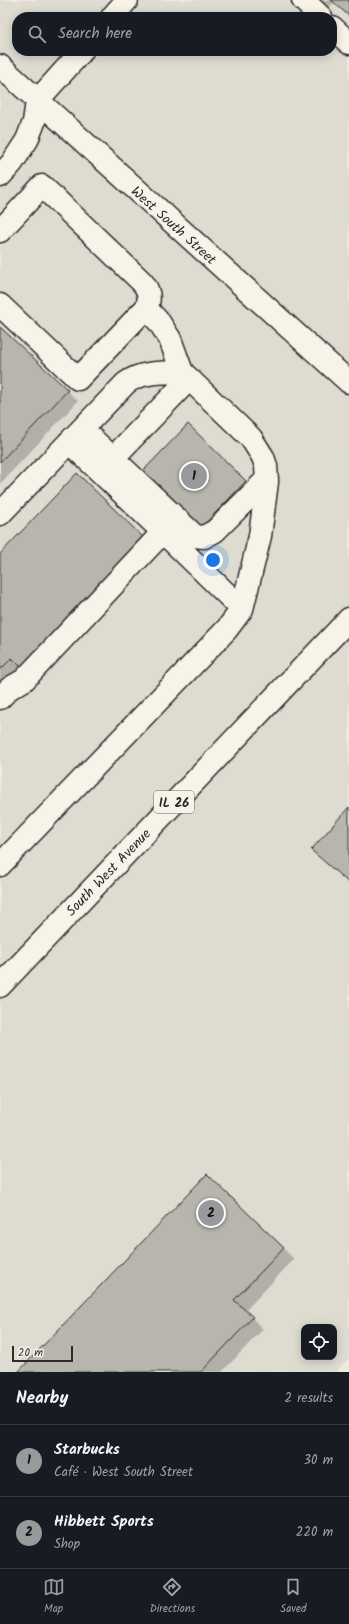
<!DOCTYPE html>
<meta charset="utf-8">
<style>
:root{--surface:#171b24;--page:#20242c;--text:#f1f3f6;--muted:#9ea1a6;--line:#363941;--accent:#98999b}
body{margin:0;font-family:Kalam,sans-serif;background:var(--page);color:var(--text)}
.controls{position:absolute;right:12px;bottom:12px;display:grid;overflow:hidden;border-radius:8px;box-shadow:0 2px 10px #0003}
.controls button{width:36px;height:36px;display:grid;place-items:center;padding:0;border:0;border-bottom:1px solid var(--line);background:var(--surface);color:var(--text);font:20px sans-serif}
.scale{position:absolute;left:12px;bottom:10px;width:61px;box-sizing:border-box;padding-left:4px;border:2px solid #2b2b2b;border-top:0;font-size:11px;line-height:14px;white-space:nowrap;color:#2b2b2b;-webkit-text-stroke:3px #f7f3e8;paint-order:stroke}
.you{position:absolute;left:213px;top:560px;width:14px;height:14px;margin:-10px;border:3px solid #fff;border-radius:50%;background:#1a73e8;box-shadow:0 0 0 6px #1a73e833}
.badge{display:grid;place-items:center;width:26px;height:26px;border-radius:50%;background:var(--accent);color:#111;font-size:13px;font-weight:700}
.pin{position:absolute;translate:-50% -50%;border:2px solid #fff;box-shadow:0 1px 4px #0006}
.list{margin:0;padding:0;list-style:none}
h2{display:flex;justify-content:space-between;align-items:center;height:52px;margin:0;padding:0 16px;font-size:17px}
h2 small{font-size:13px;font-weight:400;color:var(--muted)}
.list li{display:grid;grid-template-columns:26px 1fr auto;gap:12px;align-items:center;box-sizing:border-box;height:72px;padding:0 16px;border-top:1px solid var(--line)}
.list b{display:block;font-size:15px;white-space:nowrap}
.list p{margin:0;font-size:13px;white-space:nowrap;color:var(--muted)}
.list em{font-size:13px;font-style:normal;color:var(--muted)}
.icon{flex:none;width:22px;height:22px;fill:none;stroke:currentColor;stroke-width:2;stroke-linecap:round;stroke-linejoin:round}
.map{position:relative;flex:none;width:349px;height:1372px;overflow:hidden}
.search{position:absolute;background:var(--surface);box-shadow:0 2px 10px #0003;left:12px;right:12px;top:12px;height:44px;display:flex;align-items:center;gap:10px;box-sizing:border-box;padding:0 14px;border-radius:16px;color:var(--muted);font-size:15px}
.sheet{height:196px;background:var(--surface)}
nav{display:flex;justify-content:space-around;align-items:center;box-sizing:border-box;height:56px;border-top:1px solid var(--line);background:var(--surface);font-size:11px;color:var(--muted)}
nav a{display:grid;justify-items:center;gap:2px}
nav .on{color:var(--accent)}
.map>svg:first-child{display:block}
.built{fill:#dedbd1;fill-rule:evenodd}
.shadow{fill:#0003}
.building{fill:#b8b5ae;stroke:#2b2b2b}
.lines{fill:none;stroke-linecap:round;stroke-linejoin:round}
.minor-casing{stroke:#2b2b2b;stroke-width:25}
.major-casing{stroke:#2b2b2b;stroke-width:25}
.minor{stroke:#f7f3e8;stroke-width:22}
.major{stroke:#f7f3e8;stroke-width:22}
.labels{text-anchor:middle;stroke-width:3;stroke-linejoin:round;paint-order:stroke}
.shield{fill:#f7f3e8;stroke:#686764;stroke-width:1}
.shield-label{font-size:13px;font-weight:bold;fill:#2b2b2b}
.street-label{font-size:14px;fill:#2b2b2b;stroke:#f7f3e8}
</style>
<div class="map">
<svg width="349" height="1372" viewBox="0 0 349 1372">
<rect width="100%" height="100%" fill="#efebe0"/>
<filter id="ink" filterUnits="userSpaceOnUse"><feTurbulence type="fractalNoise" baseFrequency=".025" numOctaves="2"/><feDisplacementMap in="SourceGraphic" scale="8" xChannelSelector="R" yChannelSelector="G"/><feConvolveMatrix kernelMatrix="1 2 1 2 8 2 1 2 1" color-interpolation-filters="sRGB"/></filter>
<g filter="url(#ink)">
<path class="built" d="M0 0H349V1358L336 1372H0ZM17 17H332V51H17ZM304 1327H334V1357H304Z"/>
<path class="shadow" d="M311 0H349V16L334 2 325 12Z
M0 328 78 401 0 484Z
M188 426 256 492 212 538 144 471Z
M156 551 0 692V556Z
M283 1248 294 1259 245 1311 263 1329 222 1372H20Z"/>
<path class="building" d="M331 0H349V16Z
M0 327 68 390 0 462Z
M188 424 246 481 201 528 143 471Z
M77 473 146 540 23 669 12 658 0 670V554Z
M349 807V883L311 850Z
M207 1174 284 1248 234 1300 253 1317 201 1372H18Z"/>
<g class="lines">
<defs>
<path id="minor" d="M303 0 321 17
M112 17 127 0
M332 27 349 43
M0 176 12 163 27 140 34 122 37 101 82 51
M0 231 42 186 142 282C149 290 151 299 146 308L78 379 0 305
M146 308 159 322 170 339 182 372 251 438 263 457 266 466 267 482 260 536 242 609
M82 429 195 536 204 537 215 531 267 479
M69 442 163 532
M113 458 189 379
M0 514 126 383C142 371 163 373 182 372
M0 698 10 688 24 680 163 532 242 609 227 629 0 865"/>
<path id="major" d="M0 66 349 382
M0 986 349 619"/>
</defs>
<use href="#minor" class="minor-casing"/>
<use href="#major" class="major-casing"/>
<use href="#minor" class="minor"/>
<use href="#major" class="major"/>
</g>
</g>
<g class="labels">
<rect class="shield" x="154" y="791" width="40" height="22" rx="3"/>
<g class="shield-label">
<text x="174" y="807">IL 26</text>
</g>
<g class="street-label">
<text transform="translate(174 225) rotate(42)" y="5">West South Street</text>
<text transform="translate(108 872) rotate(-46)" y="5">South West Avenue</text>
</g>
</g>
</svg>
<div class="controls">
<button><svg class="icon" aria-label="locate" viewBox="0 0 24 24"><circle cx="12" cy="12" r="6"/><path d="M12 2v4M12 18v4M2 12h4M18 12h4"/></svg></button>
</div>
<div class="scale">20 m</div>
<div class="you"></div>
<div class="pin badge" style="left:194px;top:476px">1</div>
<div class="pin badge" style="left:211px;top:1213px">2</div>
<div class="search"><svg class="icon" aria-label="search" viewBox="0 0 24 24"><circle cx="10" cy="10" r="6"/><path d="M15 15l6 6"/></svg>Search here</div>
</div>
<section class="sheet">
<h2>Nearby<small>2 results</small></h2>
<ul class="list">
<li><span class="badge">1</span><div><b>Starbucks</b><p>Café · West South Street</p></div><em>30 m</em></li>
<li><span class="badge">2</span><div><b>Hibbett Sports</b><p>Shop</p></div><em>220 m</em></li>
</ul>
</section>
<nav>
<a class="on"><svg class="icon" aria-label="map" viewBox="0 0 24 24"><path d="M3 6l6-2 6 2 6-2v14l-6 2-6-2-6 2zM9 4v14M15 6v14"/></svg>Map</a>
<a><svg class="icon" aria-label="directions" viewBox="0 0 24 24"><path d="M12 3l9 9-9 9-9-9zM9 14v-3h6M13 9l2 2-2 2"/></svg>Directions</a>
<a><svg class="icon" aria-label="saved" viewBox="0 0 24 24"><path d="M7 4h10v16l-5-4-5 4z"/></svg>Saved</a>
</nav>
